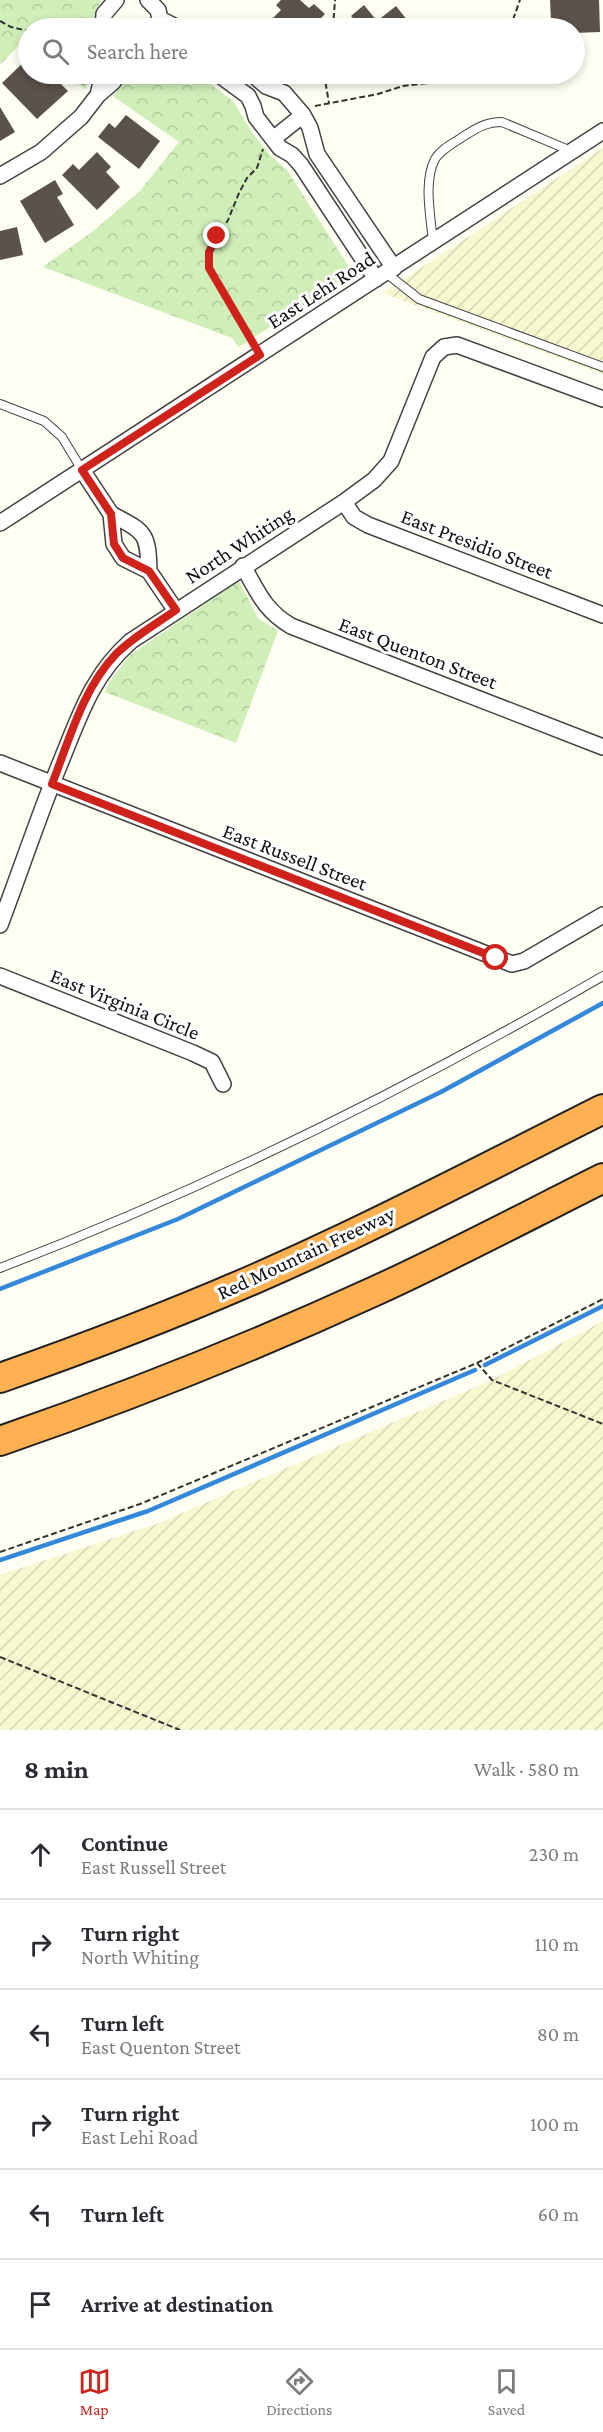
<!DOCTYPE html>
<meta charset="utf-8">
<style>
:root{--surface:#fff;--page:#f7f7f7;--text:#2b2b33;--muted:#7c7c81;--line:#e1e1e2;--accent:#ce221b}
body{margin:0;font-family:"Crimson Pro",serif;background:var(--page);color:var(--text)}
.stop{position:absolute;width:18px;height:18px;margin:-14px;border:4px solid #ce221b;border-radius:50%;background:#fff}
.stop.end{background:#ce221b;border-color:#fff;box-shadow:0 2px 6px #0008}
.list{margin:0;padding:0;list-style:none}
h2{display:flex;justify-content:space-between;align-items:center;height:78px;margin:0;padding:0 24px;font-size:26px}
h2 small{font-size:20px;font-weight:400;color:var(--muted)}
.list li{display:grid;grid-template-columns:39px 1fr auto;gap:18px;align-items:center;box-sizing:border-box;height:90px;padding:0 24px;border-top:2px solid var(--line)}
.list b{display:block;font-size:22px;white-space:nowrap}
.list p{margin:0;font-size:20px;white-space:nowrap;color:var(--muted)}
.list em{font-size:20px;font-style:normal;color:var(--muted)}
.icon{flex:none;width:33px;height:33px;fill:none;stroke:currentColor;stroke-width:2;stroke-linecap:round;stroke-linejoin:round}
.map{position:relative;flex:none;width:603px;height:1730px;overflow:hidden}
.search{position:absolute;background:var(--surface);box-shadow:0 3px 9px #0003;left:18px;right:18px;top:18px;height:66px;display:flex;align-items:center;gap:15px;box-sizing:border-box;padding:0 21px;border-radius:33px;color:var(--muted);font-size:22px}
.sheet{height:618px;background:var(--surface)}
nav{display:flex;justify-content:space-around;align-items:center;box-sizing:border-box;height:84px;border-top:2px solid var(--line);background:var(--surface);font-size:16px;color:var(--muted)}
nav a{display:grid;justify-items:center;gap:3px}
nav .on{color:var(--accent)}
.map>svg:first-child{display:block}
.farmland{fill:url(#farmland-furrows)}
.park{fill:url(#park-crowns)}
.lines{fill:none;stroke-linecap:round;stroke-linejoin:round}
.stream{stroke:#3388d9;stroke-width:4.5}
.building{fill:#5a524b}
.service-casing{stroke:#434343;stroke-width:10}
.minor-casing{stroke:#434343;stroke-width:18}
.motorway-casing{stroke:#212121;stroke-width:32}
.path{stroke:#323232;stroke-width:2;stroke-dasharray:6 3;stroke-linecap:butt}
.service{stroke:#fff;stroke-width:8}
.minor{stroke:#fff;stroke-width:15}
.motorway{stroke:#ffb051;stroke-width:28}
.route{stroke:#ce221b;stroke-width:8}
.labels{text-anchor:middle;stroke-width:6;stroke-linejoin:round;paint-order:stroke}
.street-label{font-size:21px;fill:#101010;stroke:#fff}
</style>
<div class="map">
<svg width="603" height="1730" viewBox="0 0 603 1730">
<defs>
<pattern id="farmland-furrows" width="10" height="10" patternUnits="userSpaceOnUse" patternTransform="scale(1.5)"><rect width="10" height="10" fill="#f8f8d0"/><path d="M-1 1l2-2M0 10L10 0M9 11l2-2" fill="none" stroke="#d4d4b2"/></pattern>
<pattern id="park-crowns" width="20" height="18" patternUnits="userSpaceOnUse" patternTransform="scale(1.5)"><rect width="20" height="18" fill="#cfeeb8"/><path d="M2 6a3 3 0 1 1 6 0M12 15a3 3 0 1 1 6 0" fill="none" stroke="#b1cb9d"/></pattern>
</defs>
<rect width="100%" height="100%" fill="#fffef3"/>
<path class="farmland" d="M603 148V374L383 293Z
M603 1321V1730H0V1575L156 1524 492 1380Z"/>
<path class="park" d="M0 0H102L95 12 93 28H28V48L21 43 0 65Z
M64 74H93L85 89Z
M129 74H192L205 80 233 101 253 134 271 156 287 170 353 273 239 347 232 338 43 267 93 231 140 191 179 142 113 96Z
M239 581 258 618 278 631 236 743 105 692 110 681 130 655Z"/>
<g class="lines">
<path class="stream" d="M0 1289 178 1219 441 1092 603 1003
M485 1365 603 1306
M0 1560 148 1511 475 1370"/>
</g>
<path class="building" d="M281 0H300L309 8 314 4 325 14 311 28H268L265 26 281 10 276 5Z
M550 0H599L600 32 574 33V28H531V21H551Z
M364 5 377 21 396 6 412 26 410 28H362L351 16Z
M28 58V74H42L52 83 56 79 68 91 37 119 2 83Z
M0 107 15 132 0 141Z
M126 115 160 141 139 169 98 137 109 123 115 128Z
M97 152 111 167 106 172 120 187 97 210 62 175 73 164 79 170Z
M55 180 63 194 57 197 74 225 45 243 20 201Z
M17 227 23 255 0 260V231Z"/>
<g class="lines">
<defs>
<path id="service" d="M433 242C431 218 423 182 435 159 441 149 454 143 464 136 477 128 486 122 502 122L571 151
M386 273 419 299 603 367
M0 404 44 421 62 437 82 470
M0 1268C211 1187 408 1089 603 976"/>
<path id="minor" d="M148 0 158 10 162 28
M162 20 178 28
M103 28 104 14 116 0
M218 74 248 96 253 106 256 117 280 148 292 155 301 165 376 279
M252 74 266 86 284 93 303 115 310 128 317 154 394 268
M98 95 103 74
M273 139 303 115
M0 176 41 152 81 117 98 95 113 82 118 74
M82 470 111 514 114 544 123 558 149 571 176 611
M344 502 354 517 368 525 603 615
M111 514C145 532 148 532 149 571
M0 523 603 131
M243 566C258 592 264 610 291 626L603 747
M0 763 512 964 524 961 603 915
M0 925C20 872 38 818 59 766 79 718 91 676 131 641L344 502 374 480 391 461 433 357 444 347 457 345 603 399
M0 976 193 1053 212 1062 223 1084"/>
<path id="motorway" d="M0 1378C114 1338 229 1293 338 1241 427 1199 515 1153 603 1109
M0 1441C127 1397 253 1347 375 1291 452 1256 527 1216 603 1178"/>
</defs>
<use href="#service" class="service-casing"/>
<use href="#minor" class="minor-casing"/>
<use href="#motorway" class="motorway-casing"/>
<path class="path" d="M0 21 11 27 28 31
M333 28 335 0
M510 28 520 0
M73 74 86 86
M324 74 329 103
M315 106 378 94 403 86 436 82 461 74
M252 342 218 287 208 260 209 253 228 220 239 193 247 178 257 168 263 149
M477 1363 492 1380 603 1424
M0 1552 140 1504 477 1363 603 1299
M0 1657 180 1730"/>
<use href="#service" class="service"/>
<use href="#minor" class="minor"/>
<use href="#motorway" class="motorway"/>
</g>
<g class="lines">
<path class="route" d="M217 236 209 252V268L260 355 82 470 111 514 114 544 123 558 149 571 176 610C156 624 133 637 116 654 83 688 69 741 52 784L496 958"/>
</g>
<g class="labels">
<g class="street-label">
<text transform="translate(321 290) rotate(-33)" y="7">East Lehi Road</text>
<text transform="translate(477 544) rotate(21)" y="7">East Presidio Street</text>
<text transform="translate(239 545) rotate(-33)" y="7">North Whiting</text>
<text transform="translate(418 653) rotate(21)" y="7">East Quenton Street</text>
<text transform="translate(295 857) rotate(21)" y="7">East Russell Street</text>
<text transform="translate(125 1004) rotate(22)" y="7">East Virginia Circle</text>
<text transform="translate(306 1253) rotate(-25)" y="7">Red Mountain Freeway</text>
</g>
</g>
</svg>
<div class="stop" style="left:496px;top:958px"></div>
<div class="stop end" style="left:217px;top:236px"></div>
<div class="search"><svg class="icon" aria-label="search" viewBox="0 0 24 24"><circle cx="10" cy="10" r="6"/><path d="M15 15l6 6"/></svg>Search here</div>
</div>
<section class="sheet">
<h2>8 min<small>Walk · 580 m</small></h2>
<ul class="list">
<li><svg class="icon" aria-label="ahead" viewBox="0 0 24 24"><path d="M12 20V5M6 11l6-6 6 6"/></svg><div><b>Continue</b><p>East Russell Street</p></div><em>230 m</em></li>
<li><svg class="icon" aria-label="right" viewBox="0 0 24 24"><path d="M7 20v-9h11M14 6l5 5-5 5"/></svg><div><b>Turn right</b><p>North Whiting</p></div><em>110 m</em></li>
<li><svg class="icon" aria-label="left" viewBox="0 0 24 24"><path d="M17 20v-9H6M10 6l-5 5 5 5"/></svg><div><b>Turn left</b><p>East Quenton Street</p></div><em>80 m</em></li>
<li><svg class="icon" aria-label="right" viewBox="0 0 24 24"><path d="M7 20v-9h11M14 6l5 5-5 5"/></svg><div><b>Turn right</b><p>East Lehi Road</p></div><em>100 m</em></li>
<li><svg class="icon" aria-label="left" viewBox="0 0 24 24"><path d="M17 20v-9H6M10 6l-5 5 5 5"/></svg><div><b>Turn left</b></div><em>60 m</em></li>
<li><svg class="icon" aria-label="arrive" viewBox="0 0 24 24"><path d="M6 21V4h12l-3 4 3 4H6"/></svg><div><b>Arrive at destination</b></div></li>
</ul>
</section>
<nav>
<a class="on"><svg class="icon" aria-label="map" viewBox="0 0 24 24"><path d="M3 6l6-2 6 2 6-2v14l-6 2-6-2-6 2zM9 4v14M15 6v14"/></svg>Map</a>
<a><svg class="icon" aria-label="directions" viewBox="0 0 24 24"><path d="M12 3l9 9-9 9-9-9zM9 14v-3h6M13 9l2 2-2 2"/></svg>Directions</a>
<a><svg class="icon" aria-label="saved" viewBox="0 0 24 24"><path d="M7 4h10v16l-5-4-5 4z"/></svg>Saved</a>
</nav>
